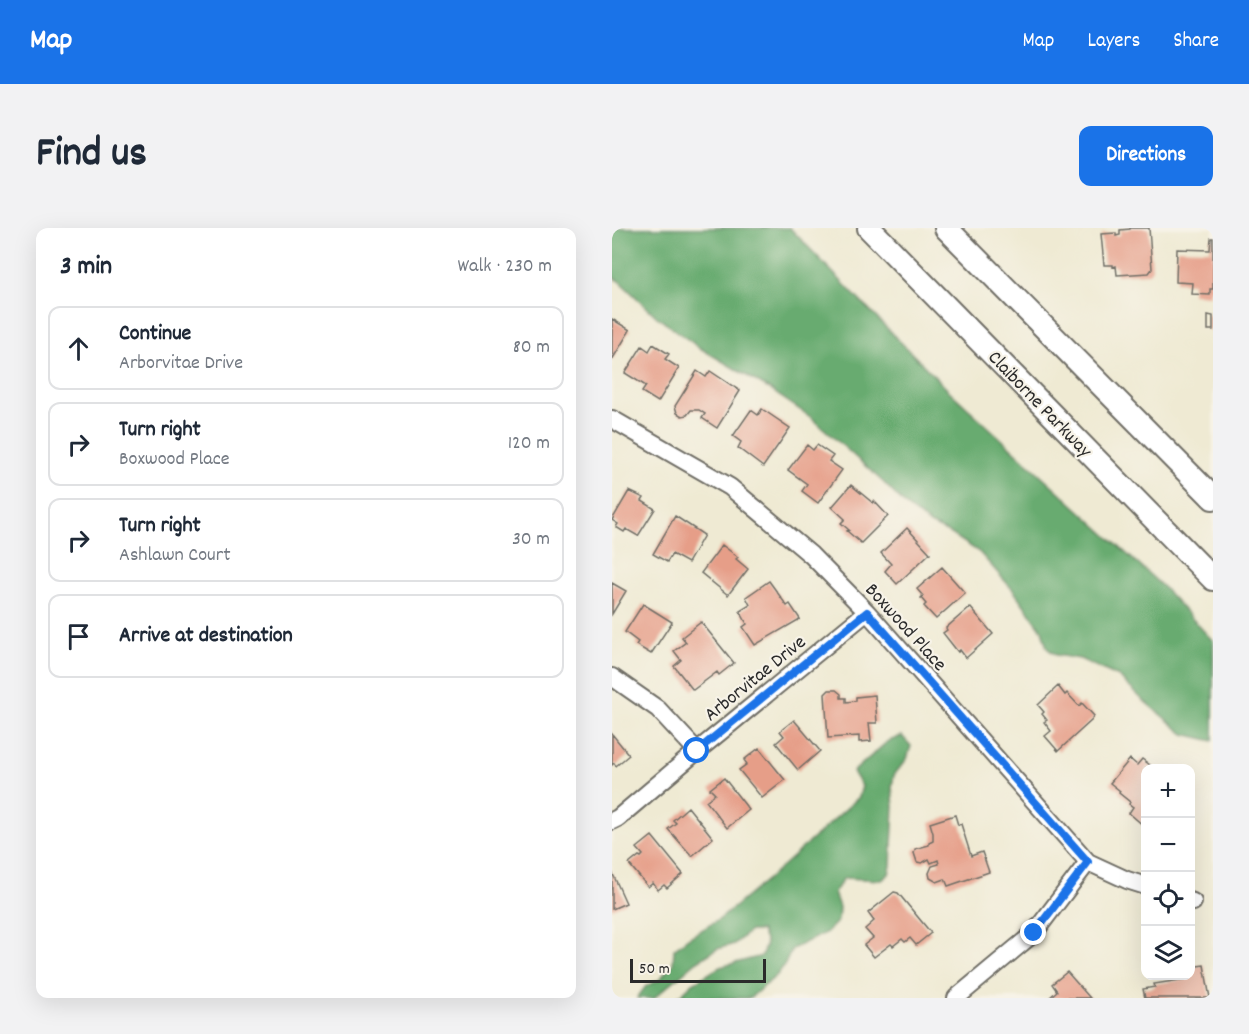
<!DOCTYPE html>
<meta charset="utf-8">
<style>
:root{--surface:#fff;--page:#f2f2f3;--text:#1f2937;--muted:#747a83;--line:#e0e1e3;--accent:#1a73e8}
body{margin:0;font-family:Dekko,sans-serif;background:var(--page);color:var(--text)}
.controls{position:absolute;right:18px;bottom:18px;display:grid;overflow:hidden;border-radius:12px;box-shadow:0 6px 24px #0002}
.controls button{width:54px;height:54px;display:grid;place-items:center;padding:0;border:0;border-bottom:2px solid var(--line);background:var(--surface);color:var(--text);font:30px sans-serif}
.scale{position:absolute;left:18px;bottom:15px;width:136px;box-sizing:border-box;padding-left:6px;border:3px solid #2b2b2b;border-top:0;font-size:16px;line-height:21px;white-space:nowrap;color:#2b2b2b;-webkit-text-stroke:4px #f7f3e8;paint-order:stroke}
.stop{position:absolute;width:18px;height:18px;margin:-14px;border:4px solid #1a73e8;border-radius:50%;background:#fff}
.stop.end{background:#1a73e8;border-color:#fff;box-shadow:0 2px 6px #0008}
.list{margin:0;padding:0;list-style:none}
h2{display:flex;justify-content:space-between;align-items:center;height:78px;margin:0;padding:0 24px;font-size:26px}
h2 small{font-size:20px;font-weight:400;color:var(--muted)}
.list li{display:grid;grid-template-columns:39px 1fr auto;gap:18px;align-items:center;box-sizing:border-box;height:84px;margin:0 12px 12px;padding:0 12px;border:2px solid var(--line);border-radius:12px}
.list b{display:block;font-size:22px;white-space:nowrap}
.list p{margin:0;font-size:20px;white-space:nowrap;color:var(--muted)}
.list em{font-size:20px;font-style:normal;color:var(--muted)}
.icon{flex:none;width:33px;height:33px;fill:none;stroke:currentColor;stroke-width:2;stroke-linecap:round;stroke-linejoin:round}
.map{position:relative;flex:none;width:601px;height:770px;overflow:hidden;border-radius:12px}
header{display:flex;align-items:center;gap:36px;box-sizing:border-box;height:84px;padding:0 30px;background:var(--accent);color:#fff}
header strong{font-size:28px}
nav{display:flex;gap:33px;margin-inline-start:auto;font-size:21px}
.intro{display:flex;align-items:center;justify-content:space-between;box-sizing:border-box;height:144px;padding:0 36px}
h1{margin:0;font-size:42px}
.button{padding:15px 27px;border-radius:12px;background:var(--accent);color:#fff;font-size:21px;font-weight:700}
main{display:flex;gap:36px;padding:0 36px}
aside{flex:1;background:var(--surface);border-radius:12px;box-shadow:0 6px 24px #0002}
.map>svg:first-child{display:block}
.forest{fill:#67ab70;stroke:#496b4e;stroke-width:1.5}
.building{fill:#e69e88}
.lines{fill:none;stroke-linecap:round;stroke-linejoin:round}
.minor-casing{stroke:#706e66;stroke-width:20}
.secondary-casing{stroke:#706e66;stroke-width:26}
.minor{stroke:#fff;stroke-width:16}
.secondary{stroke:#fff;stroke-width:22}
.route{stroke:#1a73e8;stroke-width:8}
.labels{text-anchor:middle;stroke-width:4.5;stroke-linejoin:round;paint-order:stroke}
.street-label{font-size:20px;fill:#2b2b2b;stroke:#f7f3e8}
</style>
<header>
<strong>Map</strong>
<nav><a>Map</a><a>Layers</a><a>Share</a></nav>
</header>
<div class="intro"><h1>Find us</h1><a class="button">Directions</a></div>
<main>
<aside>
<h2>3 min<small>Walk · 230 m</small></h2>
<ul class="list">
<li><svg class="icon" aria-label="ahead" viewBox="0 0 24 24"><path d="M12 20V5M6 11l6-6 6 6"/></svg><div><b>Continue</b><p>Arborvitae Drive</p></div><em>80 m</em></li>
<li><svg class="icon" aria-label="right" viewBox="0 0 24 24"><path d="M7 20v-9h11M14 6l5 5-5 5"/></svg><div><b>Turn right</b><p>Boxwood Place</p></div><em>120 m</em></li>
<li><svg class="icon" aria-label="right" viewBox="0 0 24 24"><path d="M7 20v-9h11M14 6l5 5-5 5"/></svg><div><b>Turn right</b><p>Ashlawn Court</p></div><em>30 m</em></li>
<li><svg class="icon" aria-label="arrive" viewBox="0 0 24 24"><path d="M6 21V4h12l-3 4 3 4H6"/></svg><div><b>Arrive at destination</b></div></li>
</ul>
</aside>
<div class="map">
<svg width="601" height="770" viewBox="0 0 601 770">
<rect width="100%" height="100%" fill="#f7f3e8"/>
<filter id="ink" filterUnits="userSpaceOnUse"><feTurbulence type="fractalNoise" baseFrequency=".0167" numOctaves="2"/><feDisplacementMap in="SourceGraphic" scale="12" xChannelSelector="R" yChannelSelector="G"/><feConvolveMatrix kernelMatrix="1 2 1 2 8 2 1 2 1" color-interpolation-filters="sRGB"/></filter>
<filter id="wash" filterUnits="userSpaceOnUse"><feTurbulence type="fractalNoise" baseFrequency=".008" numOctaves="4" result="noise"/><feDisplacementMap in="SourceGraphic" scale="24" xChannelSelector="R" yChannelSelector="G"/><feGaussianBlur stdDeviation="1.35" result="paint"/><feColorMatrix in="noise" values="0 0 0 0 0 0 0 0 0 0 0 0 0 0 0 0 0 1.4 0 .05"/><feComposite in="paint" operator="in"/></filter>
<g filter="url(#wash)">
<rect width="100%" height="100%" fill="#efead3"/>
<path class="forest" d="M0 0H178L254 79 336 162 550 358 601 413V513L572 506 532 473 507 449 468 431 444 427 435 420 430 402 402 363 367 324 341 307 318 296 294 278 271 254 200 190 157 161 88 120 45 89 7 53 0 49Z
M290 508 299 518 295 531 282 547 280 559 282 578 279 638 277 646 270 652 232 650 222 665 227 679 226 693 215 704 180 721 173 736 165 747 138 770H65L81 755 108 739 150 728 154 715 149 703H138L122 716 105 721 84 734 42 770H25L34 758 47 752 61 736 62 721 76 710 108 691 157 650 247 569 250 558 241 544 275 514Z"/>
<g id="blocks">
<path class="building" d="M518 0H537L540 41 537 45 505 47 504 38 501 39V37H492L489 6 504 5V8L508 7V2L518 1Z
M599 10H601V61H598V67L580 66 581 55 564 54 565 21 598 22Z
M596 87 601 88V102H596Z
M0 91 18 102 0 132Z
M41 116 57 126 53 131 67 140 46 174 30 164 34 158 13 145 30 118 37 123Z
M85 143 94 149 98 143 128 163 105 200 90 190 93 186 87 182H79L75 187 70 188 65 185 63 178Z
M150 181 178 200 151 239 126 220 129 214 121 208 139 182 146 187Z
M195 217 201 222 205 217 221 228 217 233 230 242 206 275 190 263 195 256 176 242Z
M239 257 261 275 262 273 276 288 249 315 235 303 237 302 229 295 233 291 220 279Z
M17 263 32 270 30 273 43 281 26 308 14 301 12 304 4 299 6 296 0 292Z
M63 288 92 307 76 335 60 326 55 334 41 326Z
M295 300 318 325 285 356 273 343 279 336 269 325Z
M110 317 126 329 124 331 136 341 116 367 89 345Z
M330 339 353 365 324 391 312 378 314 376 309 370 311 368 305 361Z
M157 353 175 378 178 376 188 391 143 417 131 399 135 396 128 383 138 377 134 369Z
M0 355 14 363 0 386Z
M31 376 60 394 39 426 24 417 26 414 13 404Z
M358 379 381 406 354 430 348 422 346 424 331 405 335 402 334 400Z
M89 394 122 435 107 447 105 444 81 462 62 438 69 432 62 423 74 414 70 409Z
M446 458 453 467 455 465 467 478 470 475 482 488 480 492 446 523 433 508 439 503 432 494 435 492 430 486 432 484 426 477Z
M217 462H224L229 466V470H234V474L244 473V469L263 467 265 495H257L259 513 247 514V508L216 510 213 466Z
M182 492 208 523 186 542 164 515 172 508 168 503Z
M0 506 17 527 4 538 2 535 0 537Z
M147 520 173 552 150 570 127 542 135 536 132 532Z
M518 531 525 537 530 531 542 540H534V596L532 598 517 585 521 579 517 576 518 574 507 565 508 563 498 555Z
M112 550 137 582 115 600 94 573 103 566 98 561Z
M76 579 101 610 80 628 56 601 64 595 61 592Z
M343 587 346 597 349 596 359 628 370 624 377 644 336 658 333 651 325 654 318 650 317 645 320 638 327 636 326 632 319 635 317 631 310 635 305 634 302 625 303 621 317 617V615L321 613V605L318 595Z
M40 608 71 646 55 660 52 657 46 662 41 655 36 659 17 636 27 628 29 629 31 627 25 620Z
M0 644 14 675 0 681Z
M282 664 286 665 319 705 304 717 298 710 293 714 290 711 281 718 279 716 262 729 252 717 261 710 253 701 262 693 256 685Z
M592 737 598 770H533L531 761 543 759 542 756 574 751V748H578V739Z
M455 744 478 770H437L445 763 440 756Z"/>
</g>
</g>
<g filter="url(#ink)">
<use href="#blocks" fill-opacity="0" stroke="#706e66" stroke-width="1.5"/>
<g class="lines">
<defs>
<path id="minor" d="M0 191 118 259 199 327 255 384 476 634 515 652 534 658
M0 449 46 481 85 523
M0 593 6 590 85 523 255 384
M578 673 581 674
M344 770 422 705 476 634"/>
<path id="secondary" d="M257 0 601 351
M334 0 601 270"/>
</defs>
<use href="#minor" class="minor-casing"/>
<use href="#secondary" class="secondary-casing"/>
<use href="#minor" class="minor"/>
<use href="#secondary" class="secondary"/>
</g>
</g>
<g class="lines" filter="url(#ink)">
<path class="route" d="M85 523 255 384 476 634 422 705"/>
</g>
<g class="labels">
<g class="street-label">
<text transform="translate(429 175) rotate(46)" y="7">Claiborne Parkway</text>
<text transform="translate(295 398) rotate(48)" y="7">Boxwood Place</text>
<text transform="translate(142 449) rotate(-39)" y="7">Arborvitae Drive</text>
</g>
</g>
</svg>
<div class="controls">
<button>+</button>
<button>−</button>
<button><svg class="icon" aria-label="locate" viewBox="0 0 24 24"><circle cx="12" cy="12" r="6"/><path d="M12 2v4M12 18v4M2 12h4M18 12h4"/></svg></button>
<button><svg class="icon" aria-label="layers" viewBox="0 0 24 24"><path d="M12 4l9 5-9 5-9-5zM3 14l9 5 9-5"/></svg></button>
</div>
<div class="scale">50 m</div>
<div class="stop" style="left:85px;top:523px"></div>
<div class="stop end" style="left:422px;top:705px"></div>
</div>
</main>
